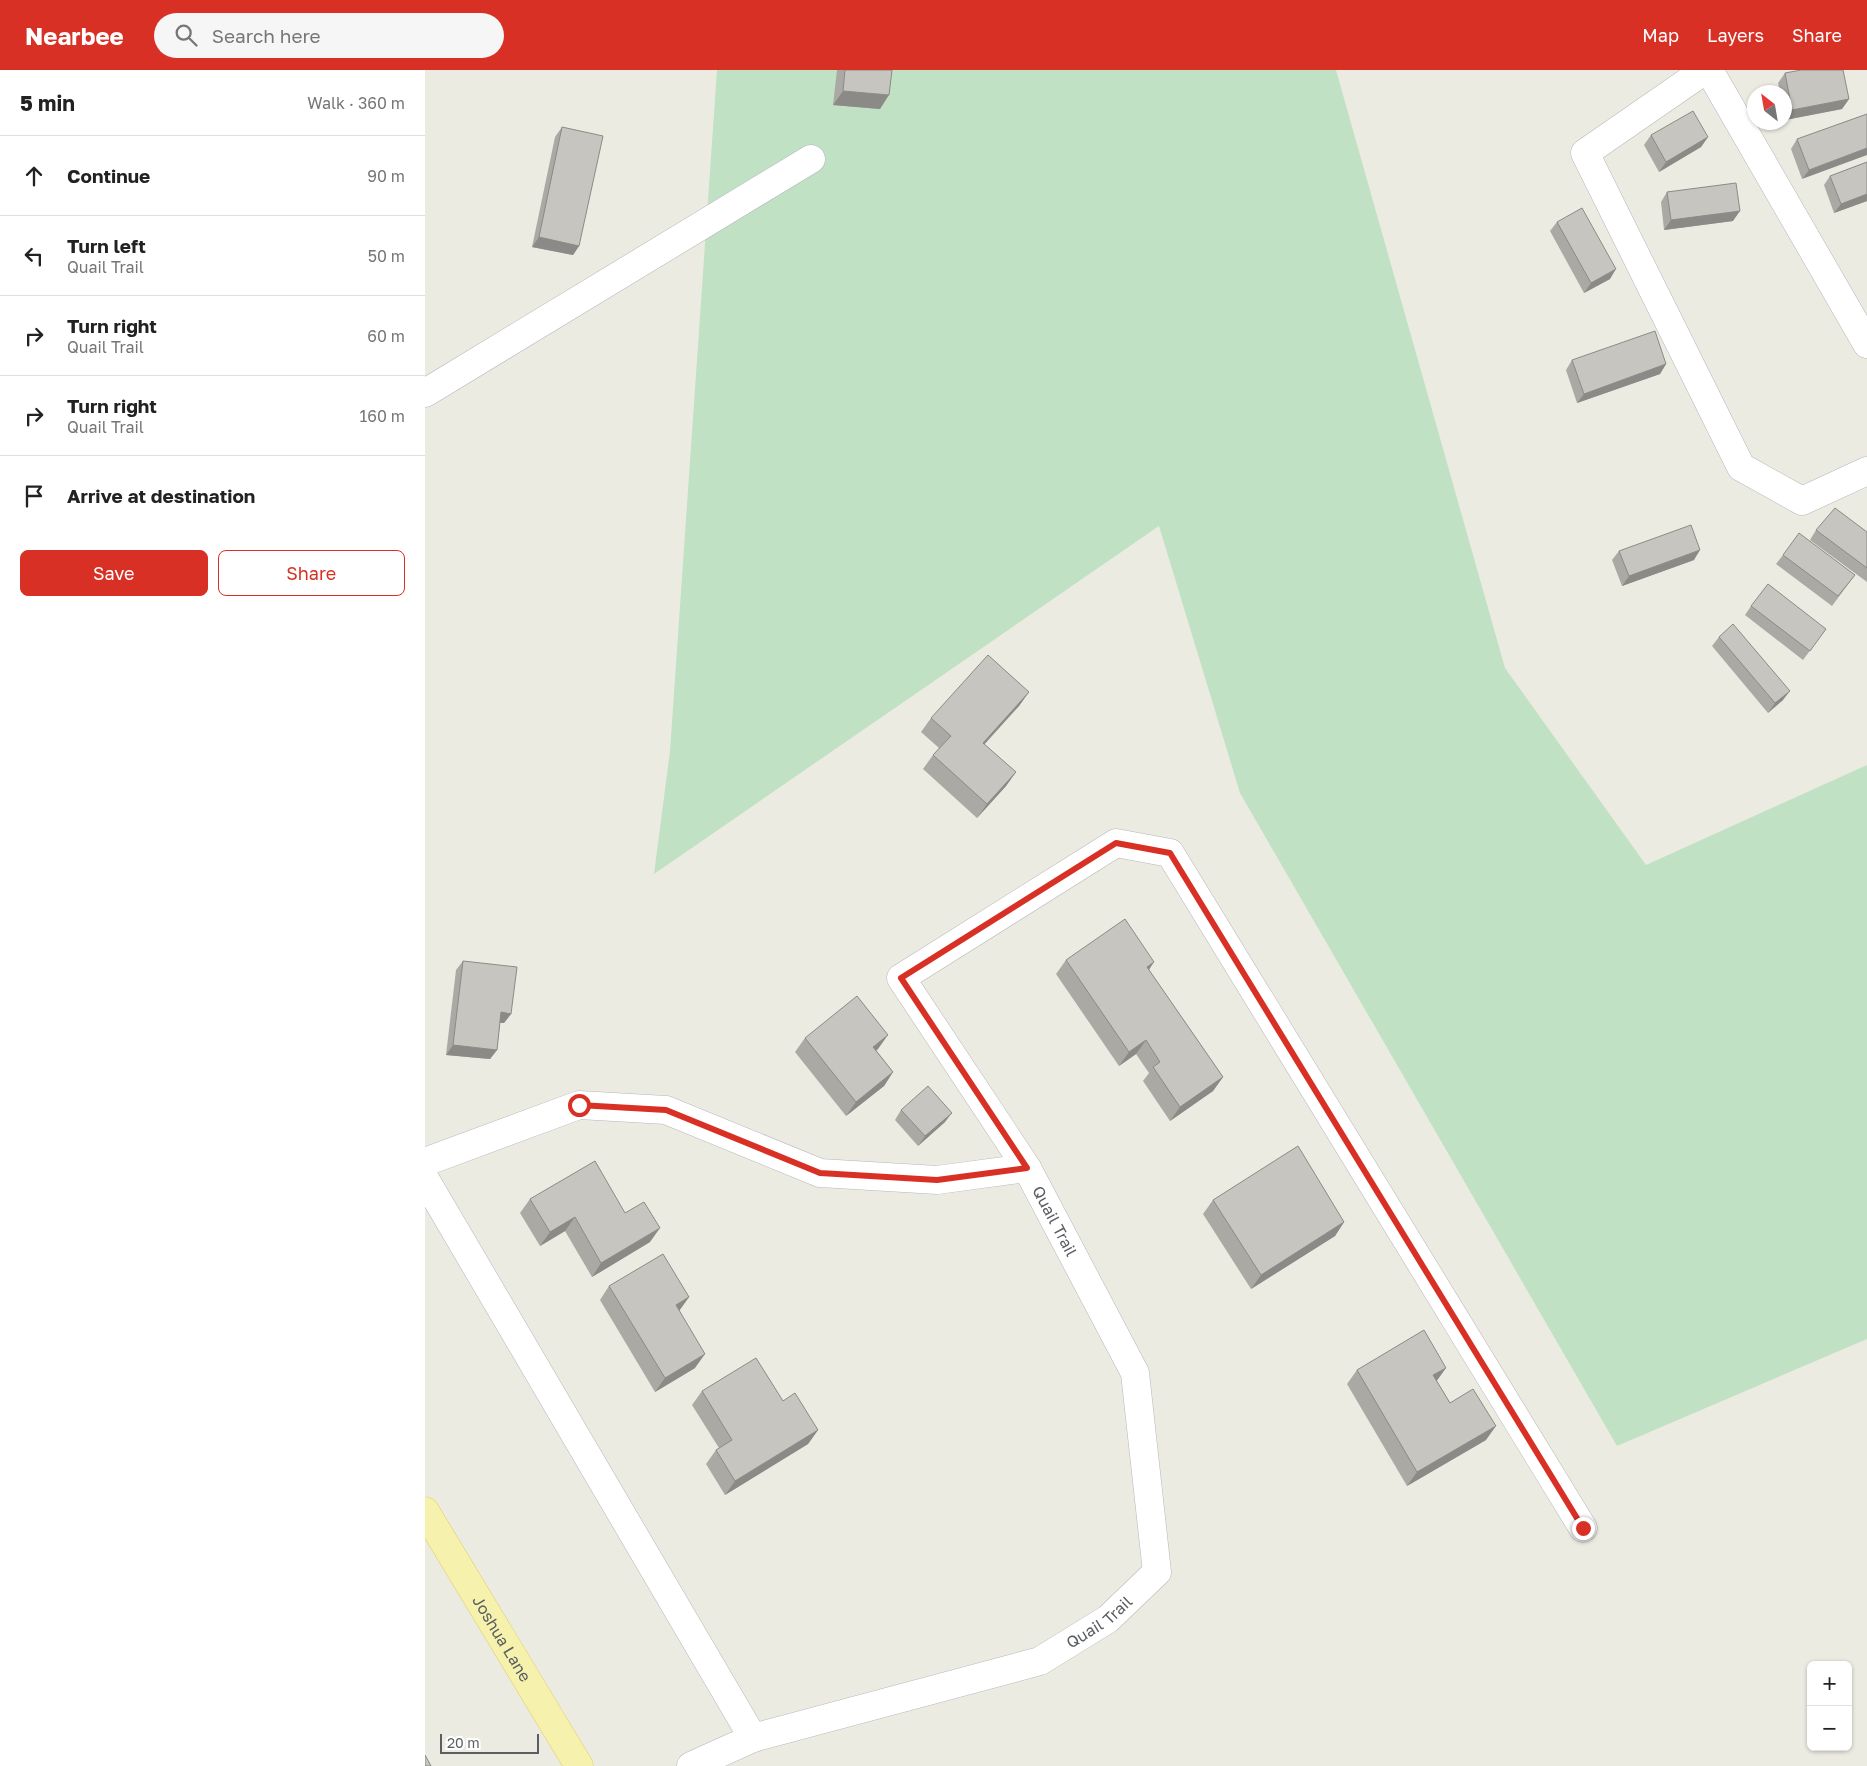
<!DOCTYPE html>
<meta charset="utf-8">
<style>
:root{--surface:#fff;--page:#f6f6f6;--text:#222;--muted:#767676;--line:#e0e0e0;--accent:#d93025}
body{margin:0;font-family:"Golos Text",sans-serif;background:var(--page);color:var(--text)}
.controls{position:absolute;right:15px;bottom:15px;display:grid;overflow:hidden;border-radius:8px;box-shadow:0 1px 4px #0004}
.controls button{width:45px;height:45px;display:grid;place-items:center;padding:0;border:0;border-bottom:1px solid var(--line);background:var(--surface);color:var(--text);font:25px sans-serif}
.compass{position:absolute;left:1322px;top:15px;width:45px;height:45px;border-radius:50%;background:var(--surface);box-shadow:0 1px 4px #0004;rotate:329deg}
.scale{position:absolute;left:15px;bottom:12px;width:99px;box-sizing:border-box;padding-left:5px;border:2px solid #5a5d61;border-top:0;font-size:14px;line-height:18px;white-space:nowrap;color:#5a5d61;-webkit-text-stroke:4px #fff;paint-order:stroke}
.stop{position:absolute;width:15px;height:15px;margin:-11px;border:4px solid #d93025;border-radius:50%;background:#fff}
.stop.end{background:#d93025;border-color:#fff;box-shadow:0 1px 5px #0008}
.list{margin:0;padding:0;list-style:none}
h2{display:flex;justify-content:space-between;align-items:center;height:65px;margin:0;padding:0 20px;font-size:21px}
h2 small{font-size:16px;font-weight:400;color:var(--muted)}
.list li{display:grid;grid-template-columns:32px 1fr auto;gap:15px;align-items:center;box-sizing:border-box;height:80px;padding:0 20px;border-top:1px solid var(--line)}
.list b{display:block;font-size:19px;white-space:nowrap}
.list p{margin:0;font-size:16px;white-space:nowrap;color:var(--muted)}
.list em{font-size:16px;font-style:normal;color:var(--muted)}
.actions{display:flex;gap:10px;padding:15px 20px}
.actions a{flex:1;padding:11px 0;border:1px solid var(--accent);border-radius:8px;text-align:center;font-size:18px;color:var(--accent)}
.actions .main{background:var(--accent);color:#fff}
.icon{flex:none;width:28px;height:28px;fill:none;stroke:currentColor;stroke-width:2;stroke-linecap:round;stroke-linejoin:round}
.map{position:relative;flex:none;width:1442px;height:1696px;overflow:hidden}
header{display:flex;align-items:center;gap:30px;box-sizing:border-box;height:70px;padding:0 25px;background:var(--accent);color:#fff}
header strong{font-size:24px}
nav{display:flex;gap:28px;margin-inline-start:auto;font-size:18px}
.search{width:350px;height:45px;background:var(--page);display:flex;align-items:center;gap:12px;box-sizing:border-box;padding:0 18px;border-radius:28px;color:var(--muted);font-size:19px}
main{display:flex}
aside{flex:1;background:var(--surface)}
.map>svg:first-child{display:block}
.green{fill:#c1e1c5}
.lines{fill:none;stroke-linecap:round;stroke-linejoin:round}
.minor-casing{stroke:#b5b7bb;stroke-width:29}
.major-casing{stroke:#e1cd65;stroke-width:29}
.minor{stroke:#fff;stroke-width:28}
.major{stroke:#f6f2ad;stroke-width:28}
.wall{fill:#aba9a4}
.shaded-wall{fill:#8b8a86}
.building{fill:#c7c5bf;stroke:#8b8a86}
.route{stroke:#d93025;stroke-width:6}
.labels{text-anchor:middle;stroke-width:5;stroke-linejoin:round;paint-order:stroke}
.street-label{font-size:16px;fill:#5a5d61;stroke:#fff}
</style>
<header>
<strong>Nearbee</strong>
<div class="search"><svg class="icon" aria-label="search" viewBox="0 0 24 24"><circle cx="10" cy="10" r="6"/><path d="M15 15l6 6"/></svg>Search here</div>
<nav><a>Map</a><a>Layers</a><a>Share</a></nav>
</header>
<main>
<aside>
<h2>5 min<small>Walk · 360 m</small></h2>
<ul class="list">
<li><svg class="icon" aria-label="ahead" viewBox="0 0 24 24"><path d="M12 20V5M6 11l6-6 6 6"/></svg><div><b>Continue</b></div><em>90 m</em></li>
<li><svg class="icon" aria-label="left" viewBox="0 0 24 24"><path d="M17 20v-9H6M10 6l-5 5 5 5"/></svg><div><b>Turn left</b><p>Quail Trail</p></div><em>50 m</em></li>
<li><svg class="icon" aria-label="right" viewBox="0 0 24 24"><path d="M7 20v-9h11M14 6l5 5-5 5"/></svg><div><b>Turn right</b><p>Quail Trail</p></div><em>60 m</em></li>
<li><svg class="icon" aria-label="right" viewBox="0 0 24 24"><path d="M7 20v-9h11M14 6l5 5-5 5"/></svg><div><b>Turn right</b><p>Quail Trail</p></div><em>160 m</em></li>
<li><svg class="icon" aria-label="arrive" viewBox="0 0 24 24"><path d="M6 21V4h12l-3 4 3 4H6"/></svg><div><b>Arrive at destination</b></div></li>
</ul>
<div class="actions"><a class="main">Save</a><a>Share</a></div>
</aside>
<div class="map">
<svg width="1442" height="1696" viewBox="0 0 1442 1696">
<rect width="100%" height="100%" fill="#ecebe2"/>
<path class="green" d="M292 0H911L1080 598 1221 795 1442 695V1269L1192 1376 815 723 734 456 229 804 245 681Z"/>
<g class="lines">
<defs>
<g id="minor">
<path d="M1280 0 1160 83 1316 397 1377 431 1442 401"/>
<path d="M1284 0 1442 274"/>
<path d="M0 323 386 89"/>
<path d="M0 1092 154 1035 241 1040 395 1103 512 1110 602 1098"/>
<path d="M0 1109 328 1668 266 1696"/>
<path id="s1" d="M328 1668 615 1591 683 1549 732 1502 710 1303 602 1098 476 908 691 773 745 783 1158 1458"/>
</g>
<g id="major">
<path id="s2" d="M0 1441 154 1696"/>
</g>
</defs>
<use href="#minor" class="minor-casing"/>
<use href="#major" class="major-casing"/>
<use href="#minor" class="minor"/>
<use href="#major" class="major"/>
</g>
<path class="wall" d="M412 0H467L455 39 408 35Z
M1360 3 1424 29 1417 39 1360 50V22H1355L1353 13Z
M1442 44 1377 109 1366 79 1372 69Z
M137 57 154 176 148 185 107 177 130 67Z
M1226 65 1283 67 1276 77 1234 102 1219 75Z
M1442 92V131L1409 143 1399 115 1405 106Z
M1242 122 1308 151 1239 160 1236 132Z
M1132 152 1185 209 1159 223 1125 161Z
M1147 290 1241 294 1235 304 1152 333 1141 300Z
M1391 460 1442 462V460V512L1385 470Z
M1194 481 1269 490 1197 516 1187 490Z
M1358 485 1430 505 1407 536 1351 494Z
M1326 536 1401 559 1378 590 1320 545Z
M1294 567 1358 630 1343 643 1287 576Z
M604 622 594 636 559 674 591 702 581 716 552 748 498 699 508 685 514 678 496 662 506 648Z
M641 890 724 900 798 1007 788 1021 745 1051 718 1011 724 1003 711 984 694 996 631 904Z
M38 891 86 944 79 953H75L72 980 65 989 21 985 31 900Z
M380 968 453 979 451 980 468 1002 459 1016 421 1046 370 982Z
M476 1040 520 1052 493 1076 470 1050Z
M105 1129 200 1143 225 1172 167 1207 140 1161 115 1176 95 1143Z
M788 1130 919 1152 910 1166 826 1219 778 1144Z
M184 1216 264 1227 254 1241 270 1298 230 1322 175 1230Z
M932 1300 1012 1311 1025 1333 1061 1370 982 1416 922 1314Z
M277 1321 358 1331 393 1360 383 1374 300 1425 281 1394 291 1380 294 1378 267 1335Z"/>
<path class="shaded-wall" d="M418 21 464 25 455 39 408 35Z
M1424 29 1417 39 1360 50 1367 40Z
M1283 67 1276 77 1234 102 1241 92Z
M1442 78V85L1377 109 1384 100Z
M1442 124V131L1409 143 1416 134Z
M1315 141 1308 151 1239 160 1246 150Z
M114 167 154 176 148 185 107 177Z
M1191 199 1185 209 1159 223 1166 213Z
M1241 294 1235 304 1152 333 1159 324Z
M1275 480 1269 490 1197 516 1204 506Z
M1365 621 1358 630 1343 643 1350 633Z
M604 622 594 636 548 687 558 673Z
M591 702 581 716 552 748 562 734Z
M729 892 720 906 722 897Z
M76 942 86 944 79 953 69 952Z
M463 965 453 979 439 991 448 977Z
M721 970 711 984 694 996 704 982Z
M28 975 72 980 65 989 21 985Z
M468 1002 459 1016 421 1046 431 1032Z
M798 1007 788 1021 745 1051 755 1037Z
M527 1043 520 1052 493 1076 500 1066Z
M150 1147 140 1161 115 1176 125 1162Z
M919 1152 910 1166 826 1219 836 1205Z
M235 1158 225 1172 167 1207 176 1193Z
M264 1227 254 1241 251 1235Z
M280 1284 270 1298 230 1322 240 1308Z
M1021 1298 1011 1312 1008 1305Z
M1071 1356 1061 1370 982 1416 992 1402Z
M393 1360 383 1374 300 1425 310 1411Z"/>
<path class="building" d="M420 0H467L464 25 418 21Z
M1376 0H1418L1424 29 1367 40 1360 3Z
M1268 41 1283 67 1241 92 1226 65Z
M1442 44V78L1384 100 1372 69Z
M137 57 178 66 154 176 114 167Z
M1442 92V124L1416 134 1405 106Z
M1311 113 1315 141 1246 150 1242 122Z
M1157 138 1191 199 1166 213 1132 152Z
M1230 261 1241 294 1159 324 1147 290Z
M1410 438 1442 462V498L1391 460Z
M1266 455 1275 480 1204 506 1194 481Z
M1374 463 1430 505 1413 526 1358 485Z
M1343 514 1401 559 1385 581 1326 536Z
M1308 554 1365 621 1350 633 1294 567Z
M563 585 604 622 558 673 591 702 562 734 508 685 526 666 506 648Z
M700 849 729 892 722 897 798 1007 755 1037 728 997 735 992 721 970 704 982 641 890Z
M38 891 92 897 86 944 76 942 72 980 28 975Z
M432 926 463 965 448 977 468 1002 431 1032 380 968Z
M503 1016 527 1043 500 1066 476 1040Z
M873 1076 919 1152 836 1205 788 1130Z
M170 1091 200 1143 219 1132 235 1158 176 1193 150 1147 125 1162 105 1129Z
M238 1184 264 1227 251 1235 280 1284 240 1308 184 1216Z
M999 1260 1021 1298 1008 1305 1025 1333 1048 1319 1071 1356 992 1402 932 1300Z
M331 1288 358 1331 370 1323 393 1360 310 1411 291 1380 307 1370 277 1321Z
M0 1685 6 1696H0Z"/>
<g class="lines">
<path class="route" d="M154 1035 241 1040 395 1103 512 1110 602 1098 476 908 691 773 745 783 1158 1458"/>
</g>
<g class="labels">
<g class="street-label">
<text transform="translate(630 1151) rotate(62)" y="6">Quail Trail</text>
<text dy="6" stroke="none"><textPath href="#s1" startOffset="368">Quail Trail</textPath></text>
<text dy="6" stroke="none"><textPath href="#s2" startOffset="149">Joshua Lane</textPath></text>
</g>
</g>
</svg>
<div class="controls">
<button>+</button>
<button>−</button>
</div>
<svg class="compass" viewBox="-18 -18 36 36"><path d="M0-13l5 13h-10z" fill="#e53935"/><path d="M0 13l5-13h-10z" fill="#767676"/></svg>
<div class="scale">20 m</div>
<div class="stop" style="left:154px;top:1035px"></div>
<div class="stop end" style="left:1158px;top:1458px"></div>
</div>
</main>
